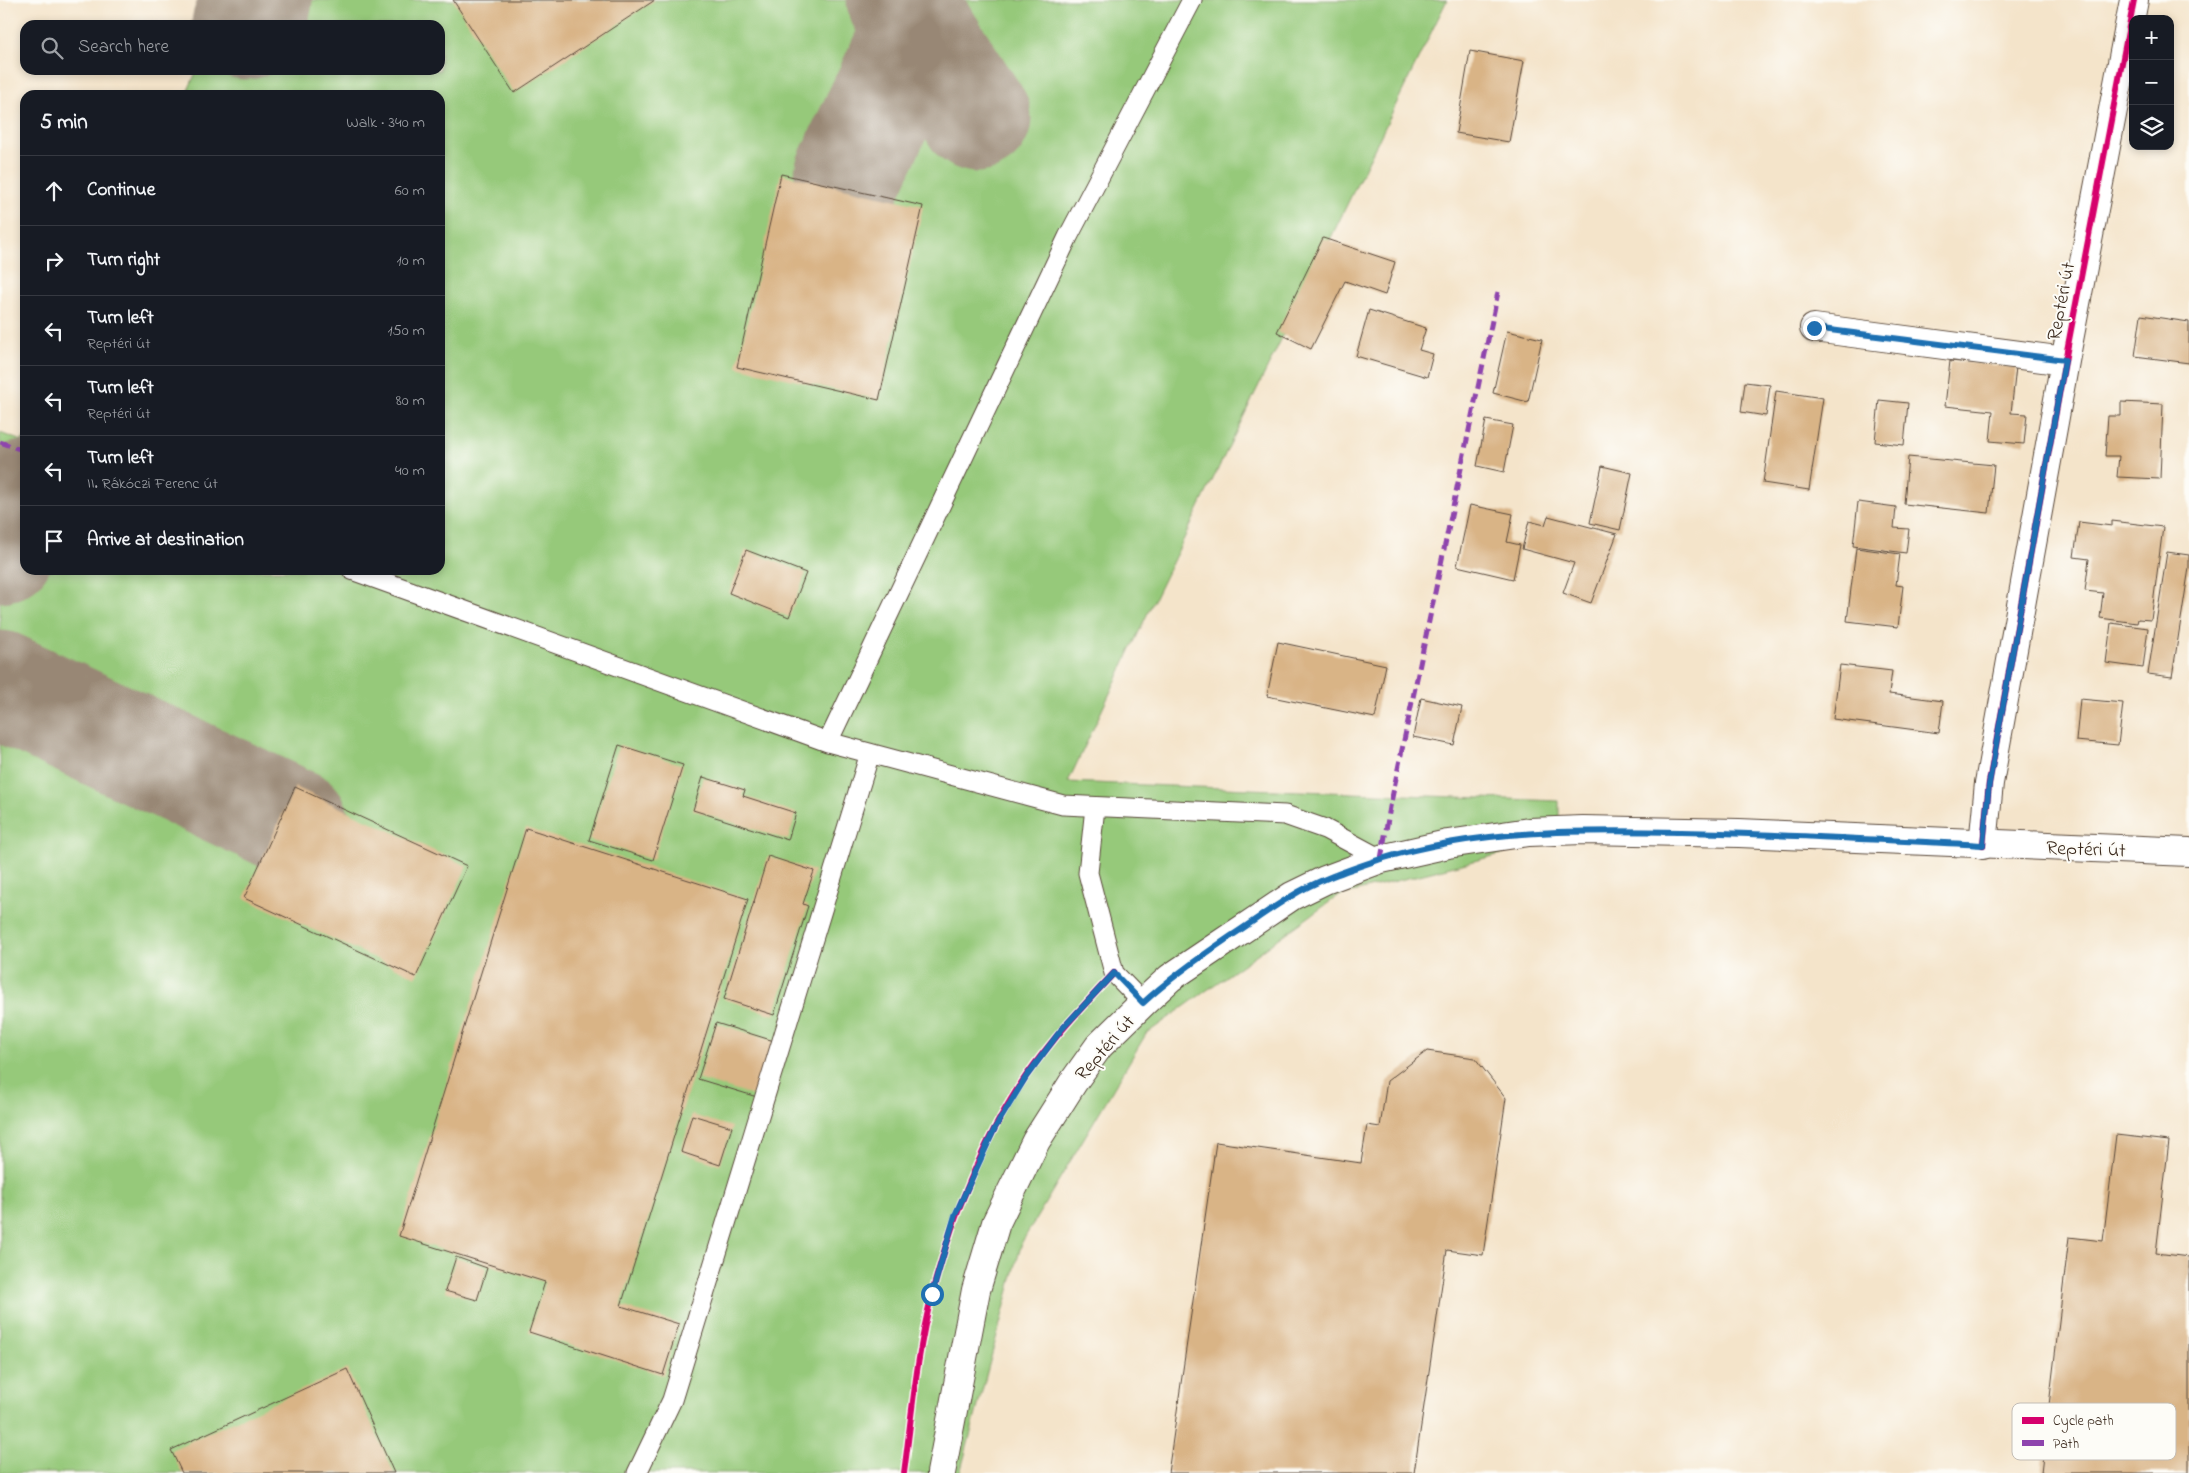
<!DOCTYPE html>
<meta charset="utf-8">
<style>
:root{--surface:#171b24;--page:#20242c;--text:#f1f3f6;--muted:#9ea1a6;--line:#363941}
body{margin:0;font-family:"Indie Flower",sans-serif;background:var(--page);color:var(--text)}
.controls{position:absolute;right:15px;top:15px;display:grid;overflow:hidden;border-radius:10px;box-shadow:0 2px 8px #0003}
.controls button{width:45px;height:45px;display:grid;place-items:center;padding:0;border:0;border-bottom:1px solid var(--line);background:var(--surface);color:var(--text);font:25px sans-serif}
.stop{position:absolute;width:15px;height:15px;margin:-11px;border:4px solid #1f6fb2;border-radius:50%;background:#fff}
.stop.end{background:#1f6fb2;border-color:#fff;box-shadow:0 1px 5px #0008}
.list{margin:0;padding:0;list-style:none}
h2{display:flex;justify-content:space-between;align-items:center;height:65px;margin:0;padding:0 20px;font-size:21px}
h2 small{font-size:16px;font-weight:400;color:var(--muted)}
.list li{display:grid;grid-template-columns:32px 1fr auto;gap:15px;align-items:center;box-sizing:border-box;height:70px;padding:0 20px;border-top:1px solid var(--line)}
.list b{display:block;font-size:19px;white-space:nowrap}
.list p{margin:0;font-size:16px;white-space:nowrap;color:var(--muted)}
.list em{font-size:16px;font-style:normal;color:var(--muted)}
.icon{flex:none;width:28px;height:28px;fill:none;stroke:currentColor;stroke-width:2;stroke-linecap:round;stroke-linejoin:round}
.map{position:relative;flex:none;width:2189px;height:1473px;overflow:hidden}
.search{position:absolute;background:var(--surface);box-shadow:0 2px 8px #0003;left:20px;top:20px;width:425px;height:55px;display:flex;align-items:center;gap:12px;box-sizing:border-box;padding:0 18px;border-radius:15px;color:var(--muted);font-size:19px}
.panel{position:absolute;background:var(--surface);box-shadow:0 2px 8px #0003;left:20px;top:90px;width:425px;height:485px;border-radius:15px}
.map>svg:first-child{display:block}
.green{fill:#96c97a;stroke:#687a4c}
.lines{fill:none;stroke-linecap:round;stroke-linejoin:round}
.taxiway{stroke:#988774;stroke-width:109}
.building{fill:#d9b486}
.service-casing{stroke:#574638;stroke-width:21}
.minor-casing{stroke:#574638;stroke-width:30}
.secondary-casing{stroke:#574638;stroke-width:30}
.service{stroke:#fff;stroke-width:19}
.minor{stroke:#fff;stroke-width:28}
.secondary{stroke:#fff;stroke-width:28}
.quiet{stroke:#8e44ad;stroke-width:5;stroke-dasharray:10 5;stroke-linecap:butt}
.cycleway-casing{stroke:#fdfcf7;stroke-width:9}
.cycleway{stroke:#d6006c;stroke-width:6}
.route{stroke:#1f6fb2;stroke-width:6}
.labels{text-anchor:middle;stroke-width:4;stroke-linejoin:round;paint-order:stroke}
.street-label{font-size:20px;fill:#3b2a1e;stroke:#fdfcf7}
.key{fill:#fdfcf7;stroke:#c3bdb6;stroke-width:1}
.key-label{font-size:14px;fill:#3b2a1e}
</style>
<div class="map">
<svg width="2189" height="1473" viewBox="0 0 2189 1473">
<rect width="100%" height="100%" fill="#fdfcf7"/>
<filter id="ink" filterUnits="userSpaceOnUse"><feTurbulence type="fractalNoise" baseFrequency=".02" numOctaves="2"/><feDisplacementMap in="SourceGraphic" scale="10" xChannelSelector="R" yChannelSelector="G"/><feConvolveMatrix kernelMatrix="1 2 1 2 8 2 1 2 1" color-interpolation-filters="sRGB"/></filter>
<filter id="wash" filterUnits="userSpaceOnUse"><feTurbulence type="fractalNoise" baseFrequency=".0096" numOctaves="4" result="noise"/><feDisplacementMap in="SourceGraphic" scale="20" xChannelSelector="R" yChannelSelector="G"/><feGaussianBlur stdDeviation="1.12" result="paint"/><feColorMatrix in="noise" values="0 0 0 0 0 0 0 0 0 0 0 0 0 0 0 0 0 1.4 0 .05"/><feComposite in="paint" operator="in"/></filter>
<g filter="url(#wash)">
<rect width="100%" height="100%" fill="#f4e4ca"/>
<path class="green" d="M230 0H1447L1152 604 1068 782 1559 801V839L1338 896 1146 1034 1022 1242 960 1473H0V433L22 441 25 436V570H440V95H186L197 70H440V25H219Z"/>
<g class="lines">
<path class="taxiway" d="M901 0 977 118
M246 25 258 0
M849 175 918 28
M0 548 25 495
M0 685 295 823"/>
</g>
<g id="blocks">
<path class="building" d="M453 0H655L514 93Z
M1470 51 1524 61 1509 142 1456 133Z
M781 174 923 206 879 400 737 367Z
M1323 238 1395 262 1385 295 1345 281 1311 349 1277 332Z
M1369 310 1426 328 1419 350 1433 354 1427 377 1356 356Z
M2141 315 2189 322V363L2135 356Z
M1507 331 1542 339 1528 402 1493 393Z
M1950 361 2016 367 2011 413 2027 414 2024 444 1990 441 1993 411 1945 406Z
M1745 382 1770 385 1766 416 1741 412Z
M1776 391 1823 398 1809 490 1763 483Z
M1879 400 1908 403 1904 445 1875 442Z
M2121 402 2163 404 2160 479 2117 477 2119 456H2105L2108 416H2121Z
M1486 420 1513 425 1504 472 1477 466Z
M1908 457 1994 465 1989 513 1904 504Z
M1602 466 1632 473 1620 530 1590 523Z
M1858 502 1896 507 1894 528 1909 529 1906 553 1853 546Z
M1470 505 1513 514 1507 542 1520 545 1513 579 1457 566Z
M1548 516 1617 534 1591 603 1563 593 1574 563 1522 549 1529 521 1545 525Z
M2112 521 2163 527 2151 620 2138 619 2137 623 2100 618 2103 593 2085 591 2089 559 2074 557 2079 522 2112 526Z
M1856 548 1900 554 1896 585 1903 586 1898 627 1847 621Z
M746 550 806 573 789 617 729 593Z
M2167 552 2189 555V568L2172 677 2148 674Z
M2111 623 2148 628 2143 668 2106 663Z
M1278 642 1386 665 1375 718 1267 696Z
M1840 665 1892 671 1889 694 1943 701 1939 733 1833 719Z
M1421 698 1462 707 1454 745 1413 737Z
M2080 699 2123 703 2118 745 2076 741Z
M619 745 683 765 653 860 589 840Z
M703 777 745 790 743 796 796 813 788 840 693 810Z
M295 787 467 866 416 977 244 898Z
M526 828 748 899 621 1306 679 1324 663 1375 529 1332 545 1282 399 1236Z
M768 856 814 871 803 904 808 906 774 1015 724 999Z
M716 1023 774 1041 757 1097 698 1079Z
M1427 1051 1475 1058 1506 1098 1483 1255 1447 1250 1414 1473H1168L1216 1142 1361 1163 1367 1125 1380 1127 1387 1081Z
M692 1115 732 1127 720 1165 681 1152Z
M2116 1135 2169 1141 2156 1253 2189 1257V1473H2041L2069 1237 2103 1241Z
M456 1257 487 1268 477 1300 445 1291Z
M347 1369 394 1473H182L171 1450Z"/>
</g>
</g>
<g filter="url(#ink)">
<use href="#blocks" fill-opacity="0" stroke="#574638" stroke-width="1"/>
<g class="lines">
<defs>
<path id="service" d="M352 570 828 742 1063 805 1285 815 1325 829 1381 859
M828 742 1068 237 1192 0
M1095 807 1088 873 1114 973 1143 1003
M637 1473 672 1400 870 753"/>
<path id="minor" d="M1814 328 2065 361
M1983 845 1989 783 2065 361 2134 0"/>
<path id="secondary" d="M941 1473 976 1290 996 1223 1036 1141 1074 1081 1099 1046 1143 1003 1170 978 1292 896 1325 880 1381 859 1448 844 1529 832 1583 830 1739 833 2189 852"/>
</defs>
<use href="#service" class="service-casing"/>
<use href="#minor" class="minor-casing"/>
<use href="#secondary" class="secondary-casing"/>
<use href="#service" class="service"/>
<use href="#minor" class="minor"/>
<use href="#secondary" class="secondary"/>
<path class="quiet" d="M0 442 25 451
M1381 859 1390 807 1498 292"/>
<defs>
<path id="cycleway" d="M1983 845 1989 783 2065 361 2134 0
M904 1473C912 1413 917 1352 932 1294 951 1221 983 1138 1026 1076 1052 1039 1083 1006 1114 973"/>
</defs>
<use href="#cycleway" class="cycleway-casing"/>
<use href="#cycleway" class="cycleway"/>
</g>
</g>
<g class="lines" filter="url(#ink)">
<path class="route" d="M932 1294 955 1215 995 1128 1026 1077 1061 1030 1114 973 1143 1003C1170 978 1200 957 1231 936 1251 923 1270 909 1290 897 1317 880 1351 869 1381 859 1478 829 1580 830 1681 832 1782 834 1882 840 1983 845L1989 784 2065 360 1814 328"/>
</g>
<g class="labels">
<g class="street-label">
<text transform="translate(2060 301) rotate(-79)" y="7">Reptéri út</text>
<text transform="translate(2086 848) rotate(2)" y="7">Reptéri út</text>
<text transform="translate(1104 1047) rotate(-49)" y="7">Reptéri út</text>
</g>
</g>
<rect x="2012" y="1403" width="164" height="57" rx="8" class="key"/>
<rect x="2022" y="1417" width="22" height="7" fill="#d6006c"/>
<rect x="2022" y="1440" width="22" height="6" fill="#8e44ad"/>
<g class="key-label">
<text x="2053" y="1425">Cycle path</text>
<text x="2053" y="1448">Path</text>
</g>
</svg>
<div class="controls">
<button>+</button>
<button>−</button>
<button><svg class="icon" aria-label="layers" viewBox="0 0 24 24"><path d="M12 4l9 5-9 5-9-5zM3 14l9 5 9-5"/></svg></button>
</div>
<div class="stop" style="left:932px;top:1294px"></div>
<div class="stop end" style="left:1814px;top:328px"></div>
<div class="search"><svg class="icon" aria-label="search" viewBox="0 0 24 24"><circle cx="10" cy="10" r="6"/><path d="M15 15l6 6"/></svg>Search here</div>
<section class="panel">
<h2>5 min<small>Walk · 340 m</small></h2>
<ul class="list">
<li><svg class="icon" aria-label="ahead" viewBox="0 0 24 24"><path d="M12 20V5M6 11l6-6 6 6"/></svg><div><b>Continue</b></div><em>60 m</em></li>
<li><svg class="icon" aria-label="right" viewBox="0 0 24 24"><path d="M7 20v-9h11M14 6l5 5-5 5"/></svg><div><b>Turn right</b></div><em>10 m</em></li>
<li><svg class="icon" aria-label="left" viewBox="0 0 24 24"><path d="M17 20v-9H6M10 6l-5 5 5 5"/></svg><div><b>Turn left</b><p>Reptéri út</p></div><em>150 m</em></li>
<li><svg class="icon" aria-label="left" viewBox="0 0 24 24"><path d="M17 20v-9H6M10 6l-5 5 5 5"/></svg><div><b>Turn left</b><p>Reptéri út</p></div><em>80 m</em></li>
<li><svg class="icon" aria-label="left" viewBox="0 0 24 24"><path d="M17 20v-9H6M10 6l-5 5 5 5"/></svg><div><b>Turn left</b><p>II. Rákóczi Ferenc út</p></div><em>40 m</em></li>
<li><svg class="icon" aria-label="arrive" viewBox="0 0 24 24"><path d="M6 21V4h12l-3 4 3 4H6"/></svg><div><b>Arrive at destination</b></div></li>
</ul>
</section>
</div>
